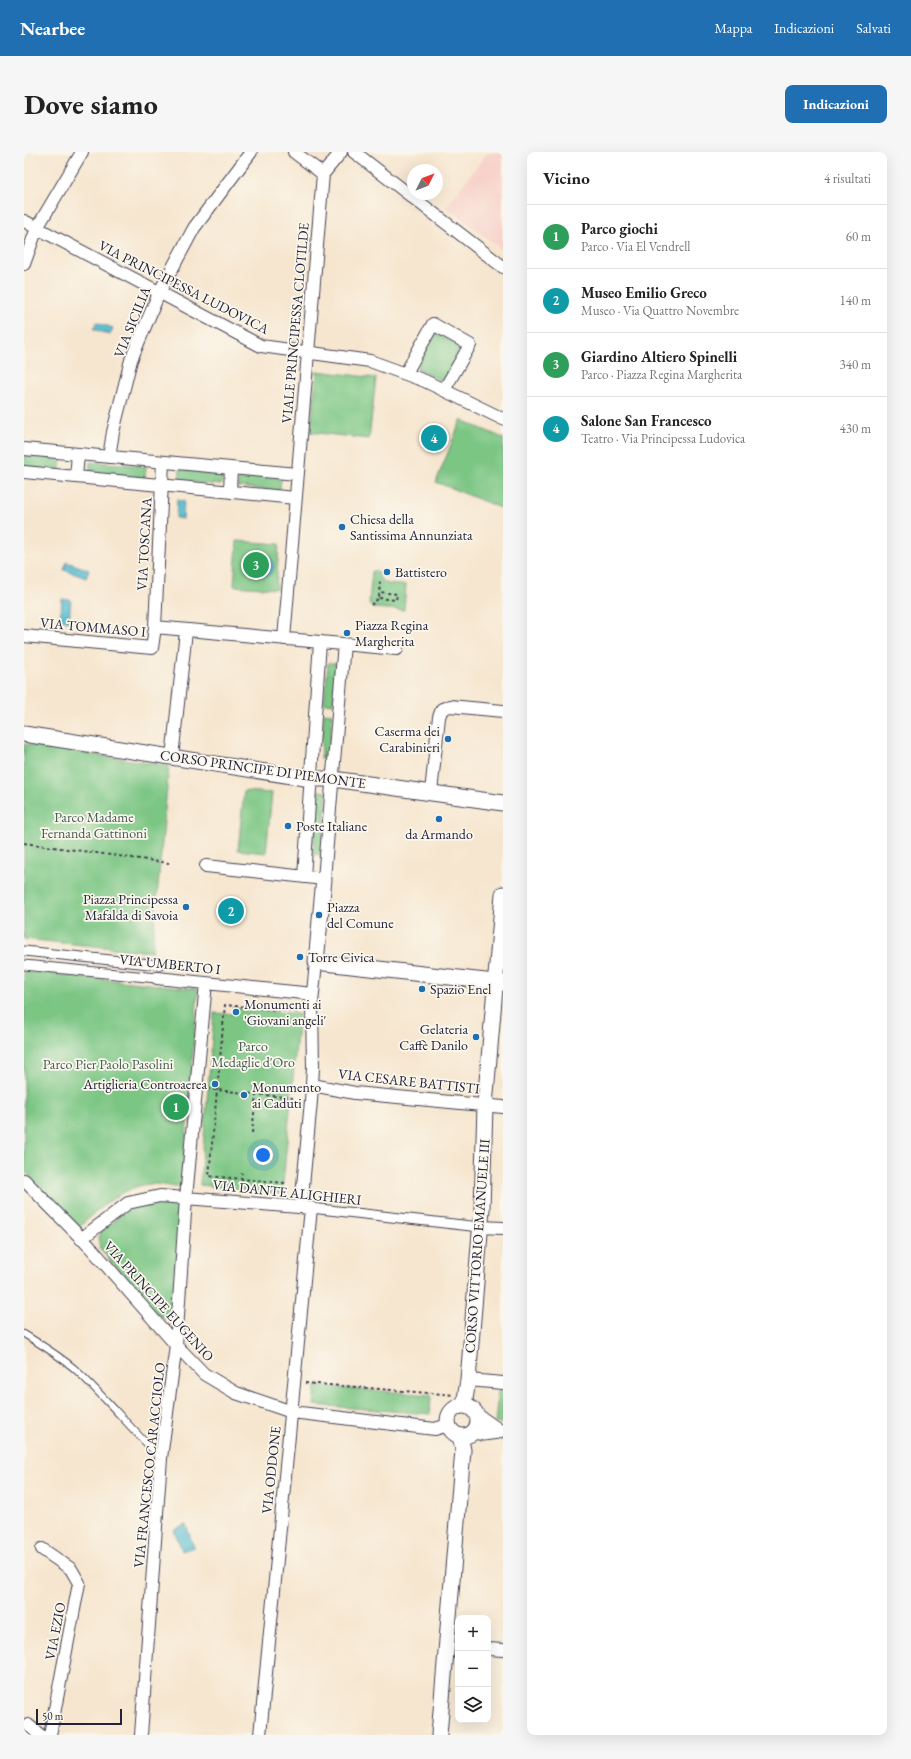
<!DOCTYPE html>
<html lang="it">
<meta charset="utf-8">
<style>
:root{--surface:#fff;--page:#f6f6f6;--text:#222;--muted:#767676;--line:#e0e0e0;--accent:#1f6fb2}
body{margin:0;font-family:"EB Garamond",serif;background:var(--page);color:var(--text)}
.controls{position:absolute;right:12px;bottom:12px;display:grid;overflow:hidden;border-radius:8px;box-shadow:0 4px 16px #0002}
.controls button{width:36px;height:36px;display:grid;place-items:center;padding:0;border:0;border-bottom:1px solid var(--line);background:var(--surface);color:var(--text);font:20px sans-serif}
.compass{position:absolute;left:383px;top:12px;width:36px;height:36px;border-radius:50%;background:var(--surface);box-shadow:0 4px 16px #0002;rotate:48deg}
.scale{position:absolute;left:12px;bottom:10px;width:86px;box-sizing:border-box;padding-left:4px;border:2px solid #22223b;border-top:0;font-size:11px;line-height:14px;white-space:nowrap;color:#22223b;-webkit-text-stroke:3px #fbf7ec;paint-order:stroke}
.you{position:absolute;left:239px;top:1003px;width:14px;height:14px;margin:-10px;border:3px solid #fff;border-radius:50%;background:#1a73e8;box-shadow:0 0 0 6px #1a73e833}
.badge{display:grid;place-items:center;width:26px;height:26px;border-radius:50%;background:var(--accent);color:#fff;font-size:13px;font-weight:700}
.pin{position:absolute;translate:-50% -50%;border:2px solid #fff;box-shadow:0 1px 4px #0006}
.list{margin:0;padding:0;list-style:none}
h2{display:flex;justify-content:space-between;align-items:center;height:52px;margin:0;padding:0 16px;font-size:17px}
h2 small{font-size:13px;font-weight:400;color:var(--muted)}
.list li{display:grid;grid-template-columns:26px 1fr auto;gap:12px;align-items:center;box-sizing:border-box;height:64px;padding:0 16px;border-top:1px solid var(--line)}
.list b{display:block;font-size:15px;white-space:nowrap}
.list p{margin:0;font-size:13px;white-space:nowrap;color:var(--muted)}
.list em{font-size:13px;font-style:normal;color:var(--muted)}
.icon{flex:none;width:22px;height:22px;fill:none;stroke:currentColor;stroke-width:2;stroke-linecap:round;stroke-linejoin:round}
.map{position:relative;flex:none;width:479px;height:1583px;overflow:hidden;border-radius:8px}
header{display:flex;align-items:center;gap:24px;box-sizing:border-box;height:56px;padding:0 20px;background:var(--accent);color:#fff}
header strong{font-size:19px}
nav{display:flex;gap:22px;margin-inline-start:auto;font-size:14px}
.intro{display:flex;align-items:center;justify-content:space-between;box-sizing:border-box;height:96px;padding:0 24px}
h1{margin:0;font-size:28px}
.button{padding:10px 18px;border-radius:8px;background:var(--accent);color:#fff;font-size:14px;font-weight:700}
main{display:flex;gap:24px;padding:0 24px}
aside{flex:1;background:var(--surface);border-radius:8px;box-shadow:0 4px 16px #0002}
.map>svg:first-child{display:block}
.built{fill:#f7d1c9}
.green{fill:#7bc684;stroke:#4e7460}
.water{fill:#4eb7cc;stroke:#386c84}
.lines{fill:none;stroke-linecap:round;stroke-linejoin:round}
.service-casing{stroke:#423f51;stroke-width:8}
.pedestrian-casing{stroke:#423f51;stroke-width:11}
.minor-casing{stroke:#423f51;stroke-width:14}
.tertiary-casing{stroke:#423f51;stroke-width:17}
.path{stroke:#423f51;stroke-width:2;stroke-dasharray:3 3;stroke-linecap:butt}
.service{stroke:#fff;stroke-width:6}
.pedestrian{stroke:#fff;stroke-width:9}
.minor{stroke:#fff;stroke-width:12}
.tertiary{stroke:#fff;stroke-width:15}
.poi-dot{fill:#1f6fb2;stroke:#fbf7ec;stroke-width:1.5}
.labels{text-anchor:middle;stroke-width:3.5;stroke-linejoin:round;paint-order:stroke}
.street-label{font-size:14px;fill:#22223b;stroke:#fbf7ec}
.poi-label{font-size:14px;fill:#22223b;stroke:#fbf7ec;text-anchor:start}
.park-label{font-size:14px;fill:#415b55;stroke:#fbf7ec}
</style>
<header>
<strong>Nearbee</strong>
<nav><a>Mappa</a><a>Indicazioni</a><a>Salvati</a></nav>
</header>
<div class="intro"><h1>Dove siamo</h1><a class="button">Indicazioni</a></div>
<main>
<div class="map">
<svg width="479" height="1583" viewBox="0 0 479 1583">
<rect width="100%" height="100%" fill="#fbf7ec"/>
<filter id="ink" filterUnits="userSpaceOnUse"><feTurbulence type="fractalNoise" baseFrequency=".025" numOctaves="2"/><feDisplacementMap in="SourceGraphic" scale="8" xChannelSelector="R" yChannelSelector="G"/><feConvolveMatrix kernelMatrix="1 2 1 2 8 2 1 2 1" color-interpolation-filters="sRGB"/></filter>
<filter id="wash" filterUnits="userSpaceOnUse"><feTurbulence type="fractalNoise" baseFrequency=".012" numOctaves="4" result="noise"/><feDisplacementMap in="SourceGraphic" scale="16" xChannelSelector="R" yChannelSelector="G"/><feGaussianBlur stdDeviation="0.9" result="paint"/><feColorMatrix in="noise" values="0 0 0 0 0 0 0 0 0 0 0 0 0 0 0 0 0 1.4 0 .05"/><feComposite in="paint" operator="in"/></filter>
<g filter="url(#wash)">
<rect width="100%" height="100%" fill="#f6e6cf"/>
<path class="built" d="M464 0H479V98L422 55Z"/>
<path class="green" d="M411 181 437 194 419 230 393 216Z
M293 219 352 226 345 287 286 280Z
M437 268 479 286V357L412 330Z
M0 303 37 306 36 318 0 315Z
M66 310 122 314 121 326 66 321Z
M156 317 199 321 197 333 155 329Z
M215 323 257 326 256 339 214 335Z
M213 389 255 392 252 437 210 434Z
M348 419H353C356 434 369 433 382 433L380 458 349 456 345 451Z
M304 511 313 512 309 552 300 551Z
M300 561 308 562 305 608 297 607Z
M0 592 145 614 128 800 0 787Z
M220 639 248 641 242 701 214 698Z
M294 639 303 640 298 703 289 702Z
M0 819 174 837 158 1036C148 1035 134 1031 124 1032 96 1036 73 1059 53 1077L0 1018Z
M209 856 275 862 258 1042 176 1033 190 861 209 862Z
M127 1051 159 1053 149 1162 142 1166 132 1162 76 1097 74 1085 76 1080 105 1056Z
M292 1234 407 1243 406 1262 290 1253Z
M474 1238H479V1271H471Z"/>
<path class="water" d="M73 170 89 176 86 183 70 177Z
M153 348 160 349 159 367 152 366Z
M230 414a10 10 0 1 1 20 0a10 10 0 1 1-20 0Z
M43 410 65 418 62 426 40 418Z
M38 447 47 448 45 469 36 468Z
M162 1373 170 1395 158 1399 150 1378Z"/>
</g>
<g filter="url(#ink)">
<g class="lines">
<defs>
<path id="service" d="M0 1182C18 1193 36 1204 52 1218 82 1246 108 1278 137 1306"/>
<path id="pedestrian" d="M0 799 135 813
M0 813 133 826
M287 1056 456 1075"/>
<path id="minor" d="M270 0 299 22
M330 0 479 115
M299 22 317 0
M0 69 237 194 346 209 401 229 479 267
M0 112 13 76 58 0
M382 221 409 172 446 193 420 238
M0 297 273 322
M85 305 89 280 107 208 135 141 170 76 227 0
M0 320 271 346
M52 325 54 302
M206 340 207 316
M131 475 139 310
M0 484 128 496 131 475 373 497
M260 487 299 22
M148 605 162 479
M407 640 415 565 418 557 426 554 479 559
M182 714 300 727 320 492
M280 725 296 490
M133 826 289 842
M288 933 331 941 479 955
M0 1028 67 1096 152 1193 180 1222 212 1241 268 1260 411 1277 424 1273
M277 1055 287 949 289 916 288 851 292 810
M456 1075 479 1076
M57 1087 104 1051 136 1044 287 1056 236 1583
M444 1228 479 1231
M18 1397 47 1417 55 1431 26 1583
M464 1497 479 1498
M4 1573 16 1583
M117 1583 137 1306 152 1193 162 1046 182 831"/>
<path id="tertiary" d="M0 582 287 627H309L479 651
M300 727 292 810 479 831
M424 1269a15 15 0 1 1 30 0a15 15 0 1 1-30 0Z
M440 1254 444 1228 458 1057 461 953 479 742
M451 1279 459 1281 474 1279 454 1265
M415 1583 439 1298 436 1284"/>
</defs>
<use href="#service" class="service-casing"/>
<use href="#pedestrian" class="pedestrian-casing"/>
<use href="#minor" class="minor-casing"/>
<use href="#tertiary" class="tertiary-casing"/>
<path class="path" d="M355 446 372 448 373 442 355 440
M347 453 355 446 356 428
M0 691 145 711
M235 857 236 848
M183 937 269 946
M228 981 232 943
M261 1031 185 1024 201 853 277 860
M216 1040 218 1021
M281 1231 430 1243"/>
<use href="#service" class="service"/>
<use href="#pedestrian" class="pedestrian"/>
<use href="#minor" class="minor"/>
<use href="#tertiary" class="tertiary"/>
</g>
</g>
<g class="poi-dot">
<circle cx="318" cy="375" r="4"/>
<circle cx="363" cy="420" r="4"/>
<circle cx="323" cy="481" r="4"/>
<circle cx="424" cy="587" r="4"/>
<circle cx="415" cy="667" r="4"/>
<circle cx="264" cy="674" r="4"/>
<circle cx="162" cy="755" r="4"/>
<circle cx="295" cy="763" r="4"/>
<circle cx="276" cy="805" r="4"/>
<circle cx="398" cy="837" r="4"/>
<circle cx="212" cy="860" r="4"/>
<circle cx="452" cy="885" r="4"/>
<circle cx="191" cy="932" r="4"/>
<circle cx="220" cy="943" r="4"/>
</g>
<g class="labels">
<g class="street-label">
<text transform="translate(160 135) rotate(27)" y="5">VIA PRINCIPESSA LUDOVICA</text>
<text transform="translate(108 170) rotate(-68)" y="5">VIA SICILIA</text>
<text transform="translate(271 171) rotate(-85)" y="5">VIALE PRINCIPESSA CLOTILDE</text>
<text transform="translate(120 392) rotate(-87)" y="5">VIA TOSCANA</text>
<text transform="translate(69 475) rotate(5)" y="5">VIA TOMMASO I</text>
<text transform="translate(239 617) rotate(8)" y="5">CORSO PRINCIPE DI PIEMONTE</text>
<text transform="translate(146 812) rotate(6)" y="5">VIA UMBERTO I</text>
<text transform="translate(385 929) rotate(6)" y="5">VIA CESARE BATTISTI</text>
<text transform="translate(263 1040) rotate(6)" y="5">VIA DANTE ALIGHIERI</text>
<text transform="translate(453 1094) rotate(-86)" y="5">CORSO VITTORIO EMANUELE III</text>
<text transform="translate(135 1149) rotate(48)" y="5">VIA PRINCIPE EUGENIO</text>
<text transform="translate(125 1313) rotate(-84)" y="5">VIA FRANCESCO CARACCIOLO</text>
<text transform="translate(247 1318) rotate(-84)" y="5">VIA ODDONE</text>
<text transform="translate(31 1479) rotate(-79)" y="5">VIA EZIO</text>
</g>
<g class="poi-label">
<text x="326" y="372">Chiesa della<tspan x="326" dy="16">Santissima Annunziata</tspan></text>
<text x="371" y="425">Battistero</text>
<text x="331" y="478">Piazza Regina<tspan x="331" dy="16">Margherita</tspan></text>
<text x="416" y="584" text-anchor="end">Caserma dei<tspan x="416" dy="16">Carabinieri</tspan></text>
<text x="272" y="679">Poste Italiane</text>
<text x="415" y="687" text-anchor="middle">da Armando</text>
<text x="154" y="752" text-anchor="end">Piazza Principessa<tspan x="154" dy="16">Mafalda di Savoia</tspan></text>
<text x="303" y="760">Piazza<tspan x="303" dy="16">del Comune</tspan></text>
<text x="284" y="810">Torre Civica</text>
<text x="406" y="842">Spazio Enel</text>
<text x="220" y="857">Monumenti ai<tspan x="220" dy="16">'Giovani angeli'</tspan></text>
<text x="444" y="882" text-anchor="end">Gelateria<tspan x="444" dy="16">Caffè Danilo</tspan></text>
<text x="183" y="937" text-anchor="end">Artiglieria Controaerea</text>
<text x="228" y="940">Monumento<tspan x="228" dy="16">ai Caduti</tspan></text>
</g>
<g class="park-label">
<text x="70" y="670">Parco Madame<tspan x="70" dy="16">Fernanda Gattinoni</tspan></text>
<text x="229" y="899">Parco<tspan x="229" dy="16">Medaglie d'Oro</tspan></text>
<text x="84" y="917">Parco Pier Paolo Pasolini</text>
</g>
</g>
</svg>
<div class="controls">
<button>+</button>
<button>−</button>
<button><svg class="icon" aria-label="layers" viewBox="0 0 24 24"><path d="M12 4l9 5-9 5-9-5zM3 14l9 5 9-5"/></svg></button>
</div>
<svg class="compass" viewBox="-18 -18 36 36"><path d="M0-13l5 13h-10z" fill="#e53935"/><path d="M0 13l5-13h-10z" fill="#767676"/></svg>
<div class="scale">50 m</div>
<div class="you"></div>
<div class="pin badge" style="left:152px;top:955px;background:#2e9e5b">1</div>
<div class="pin badge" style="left:207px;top:759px;background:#0f9aa8">2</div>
<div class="pin badge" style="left:232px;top:413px;background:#2e9e5b">3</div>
<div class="pin badge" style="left:410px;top:286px;background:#0f9aa8">4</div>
</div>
<aside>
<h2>Vicino<small>4 risultati</small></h2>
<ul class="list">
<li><span class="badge" style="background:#2e9e5b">1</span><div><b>Parco giochi</b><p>Parco · Via El Vendrell</p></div><em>60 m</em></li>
<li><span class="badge" style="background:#0f9aa8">2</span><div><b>Museo Emilio Greco</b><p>Museo · Via Quattro Novembre</p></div><em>140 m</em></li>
<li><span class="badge" style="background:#2e9e5b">3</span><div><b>Giardino Altiero Spinelli</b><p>Parco · Piazza Regina Margherita</p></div><em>340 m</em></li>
<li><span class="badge" style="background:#0f9aa8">4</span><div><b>Salone San Francesco</b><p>Teatro · Via Principessa Ludovica</p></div><em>430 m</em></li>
</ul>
</aside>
</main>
